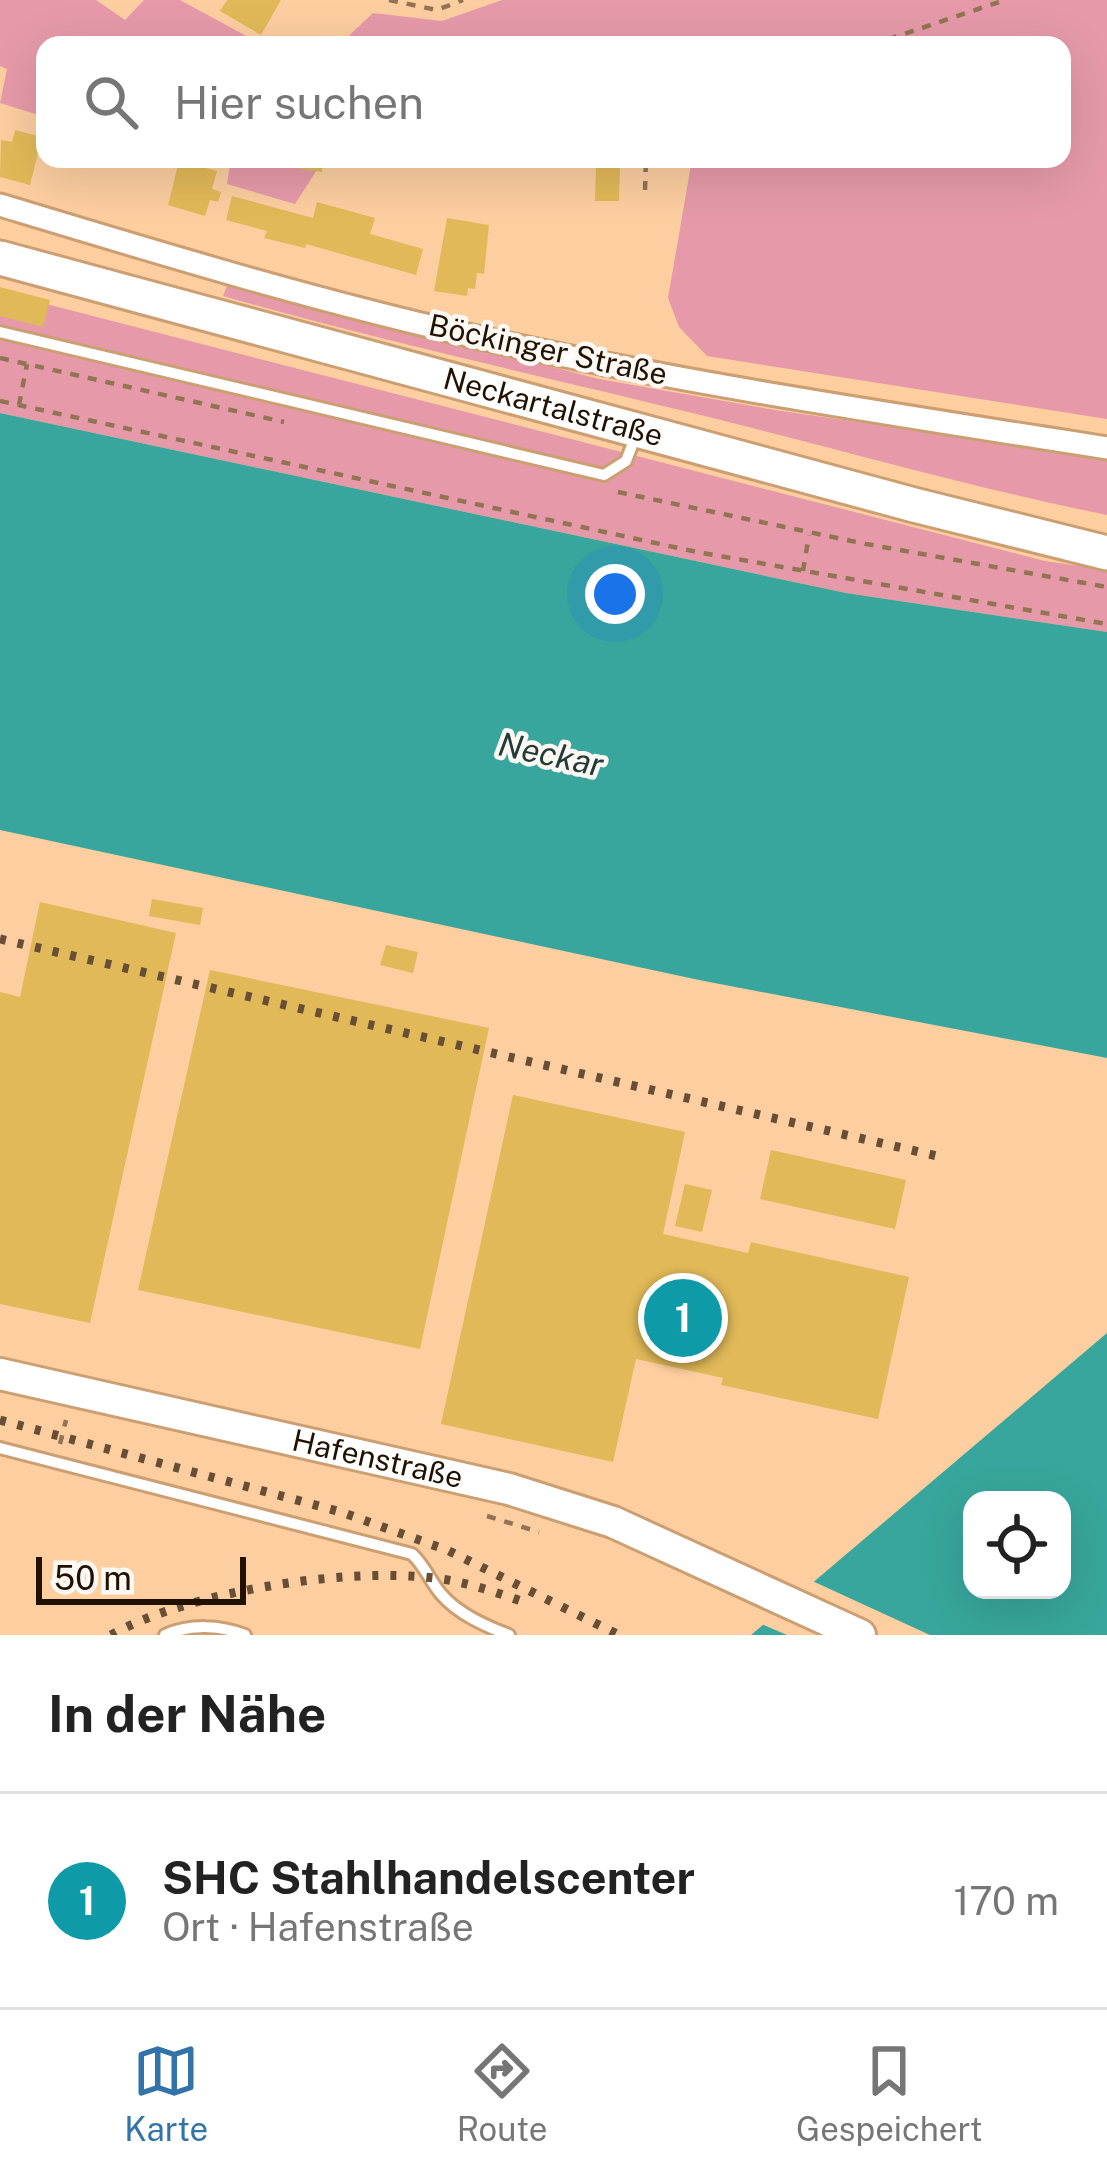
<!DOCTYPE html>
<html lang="de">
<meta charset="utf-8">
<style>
:root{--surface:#fff;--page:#f2f2f2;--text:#222;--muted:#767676;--line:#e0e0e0;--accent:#3273a9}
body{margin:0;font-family:"Public Sans",sans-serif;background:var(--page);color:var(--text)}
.controls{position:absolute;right:36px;bottom:36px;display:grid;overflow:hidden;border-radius:24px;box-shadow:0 12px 48px #0002}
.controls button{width:108px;height:108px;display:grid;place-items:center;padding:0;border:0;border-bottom:3px solid var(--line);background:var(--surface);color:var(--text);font:60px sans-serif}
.scale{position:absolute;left:36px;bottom:30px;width:210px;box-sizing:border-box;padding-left:12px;border:6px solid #211101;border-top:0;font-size:33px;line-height:42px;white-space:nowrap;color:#211101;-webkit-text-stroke:9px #fcf8f3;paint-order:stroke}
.you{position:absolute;left:615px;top:594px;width:42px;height:42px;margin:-30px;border:9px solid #fff;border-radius:50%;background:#1a73e8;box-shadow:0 0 0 18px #1a73e833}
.badge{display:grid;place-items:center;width:78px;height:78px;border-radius:50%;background:var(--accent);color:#fff;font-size:39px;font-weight:700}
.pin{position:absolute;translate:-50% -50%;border:6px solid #fff;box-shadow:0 3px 12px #0006}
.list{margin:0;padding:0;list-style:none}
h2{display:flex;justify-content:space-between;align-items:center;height:156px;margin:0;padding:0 48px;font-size:51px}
h2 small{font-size:39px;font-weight:400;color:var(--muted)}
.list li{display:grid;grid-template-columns:78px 1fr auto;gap:36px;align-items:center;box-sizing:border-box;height:216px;padding:0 48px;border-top:3px solid var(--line)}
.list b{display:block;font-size:45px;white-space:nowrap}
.list p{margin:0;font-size:39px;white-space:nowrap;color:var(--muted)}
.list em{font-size:39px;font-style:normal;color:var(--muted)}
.icon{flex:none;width:66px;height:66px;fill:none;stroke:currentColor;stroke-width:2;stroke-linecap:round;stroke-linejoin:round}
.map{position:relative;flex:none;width:1107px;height:1635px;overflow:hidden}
.search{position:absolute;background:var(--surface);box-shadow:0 12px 48px #0002;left:36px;right:36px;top:36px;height:132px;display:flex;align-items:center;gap:30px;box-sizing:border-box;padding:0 42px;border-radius:24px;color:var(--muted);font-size:45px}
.sheet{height:372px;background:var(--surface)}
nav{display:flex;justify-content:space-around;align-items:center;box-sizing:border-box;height:168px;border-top:3px solid var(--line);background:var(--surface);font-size:33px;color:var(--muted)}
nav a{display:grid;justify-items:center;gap:6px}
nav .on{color:var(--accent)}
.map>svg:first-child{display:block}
.green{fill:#e69aa9}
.water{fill:#38a69c;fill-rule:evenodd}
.pier{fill:#fccea0}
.building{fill:#e1b958}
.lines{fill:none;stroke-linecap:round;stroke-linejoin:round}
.service-casing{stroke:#cb9f72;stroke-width:16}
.minor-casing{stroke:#cb9f72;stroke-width:27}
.secondary-casing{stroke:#cb9f72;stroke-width:36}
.primary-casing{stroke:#cb9f72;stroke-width:39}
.path{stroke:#927353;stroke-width:4.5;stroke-dasharray:9 9;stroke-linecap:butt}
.service{stroke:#fff;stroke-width:10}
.minor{stroke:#fff;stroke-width:21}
.secondary{stroke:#fff;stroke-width:30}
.primary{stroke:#fff;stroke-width:33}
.rail{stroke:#674e34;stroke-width:9;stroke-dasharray:6 12;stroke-linecap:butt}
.labels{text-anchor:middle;stroke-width:9;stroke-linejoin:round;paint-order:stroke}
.street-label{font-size:30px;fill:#211101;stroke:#fcf8f3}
.water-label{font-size:33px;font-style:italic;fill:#243c39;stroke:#fcf8f3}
</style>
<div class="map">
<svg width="1107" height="1635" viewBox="0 0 1107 1635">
<rect width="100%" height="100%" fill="#fccea0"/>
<path class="green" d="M0 0H96L125 20 144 0H180L263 45H45V117L0 103 7 69 0 66Z
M502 0H1107V419L707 356 679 327 668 298 692 159H1062V45H501L496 41 488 45H339L373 13 442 21Z
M217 159H324L295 204 227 184 230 164Z
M228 283 599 379 775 410 1107 458V515C973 488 842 450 709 417 547 377 384 342 223 296Z
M0 292 1045 561 1107 570V632L846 593 0 413Z"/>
<path class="water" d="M0 413 846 593 1107 632V1058L699 980 0 830Z
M1107 1333V1635H751ZM972 1500H1062V1590H972Z"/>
<path class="pier" d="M808 1579 930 1635H787L757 1622Z"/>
<path class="building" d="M227 0H281L261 35 220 11Z
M15 130 42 137 30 185 0 177 1 140 12 142Z
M288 159 323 162 322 172 287 167Z
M179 161 217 171 212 189 221 192 218 202 210 200 205 216 168 205Z
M596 165 620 166 619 201H595Z
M232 196 313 218 317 202 375 218 370 234 423 249 416 275 306 244 305 248 264 238 267 231 226 220Z
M447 218 489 225 484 274 477 273 475 289 468 288 467 296 434 291Z
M0 287 50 300 43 327 0 316Z
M152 899 203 908 200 925 149 916Z
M40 902 176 933 90 1323 0 1304V992L20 997Z
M386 945 418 952 413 973 380 965Z
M210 970 489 1028 420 1349 138 1290Z
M513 1095 685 1132 663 1234 748 1253 751 1242 909 1277 878 1419 721 1385 723 1378 636 1359 613 1462 441 1424Z
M771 1150 906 1180 895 1229 760 1199Z
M685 1184 712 1190 702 1232 675 1226Z"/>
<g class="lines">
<defs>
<path id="service" d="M0 332 604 475 626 461 636 435
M0 1448 412 1554C425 1566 430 1581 441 1594 458 1614 485 1626 509 1635
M165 1635C190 1624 220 1625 245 1635"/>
<path id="minor" d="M0 205C159 253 319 302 481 338 688 384 898 415 1107 448"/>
<g id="secondary">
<path id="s1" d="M0 1374 509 1489 613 1522 860 1635"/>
</g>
<g id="primary">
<path id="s2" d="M0 258 914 505 1107 553"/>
</g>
</defs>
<use href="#service" class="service-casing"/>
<use href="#minor" class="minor-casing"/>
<use href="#secondary" class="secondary-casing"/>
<use href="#primary" class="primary-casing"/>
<path class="path" d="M389 0 437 10 463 0
M871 45 1005 0
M765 159 790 163 794 159
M903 159 909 164 923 159
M645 190 646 159
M0 358 284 422
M0 401 697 552 1107 624
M19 405 27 364
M618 492 866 544 1107 587
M803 571 809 535
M60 1444 66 1420
M487 1516 539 1532"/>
<use href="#service" class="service"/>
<use href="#minor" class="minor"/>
<use href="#secondary" class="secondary"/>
<use href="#primary" class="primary"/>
<path class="rail" d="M0 939 937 1156
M0 1420 341 1512 447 1550 619 1635
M111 1635C191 1590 368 1562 458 1582 482 1587 506 1596 530 1604"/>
</g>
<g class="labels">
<g class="street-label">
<text transform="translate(548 350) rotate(12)" y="10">Böckinger Straße</text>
<text dy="10" stroke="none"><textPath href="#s2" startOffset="573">Neckartalstraße</textPath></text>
<text dy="10" stroke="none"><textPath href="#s1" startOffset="387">Hafenstraße</textPath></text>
</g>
<g class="water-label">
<text transform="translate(551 754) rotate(12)" y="12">Neckar</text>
</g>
</g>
</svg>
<div class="controls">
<button><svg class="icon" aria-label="locate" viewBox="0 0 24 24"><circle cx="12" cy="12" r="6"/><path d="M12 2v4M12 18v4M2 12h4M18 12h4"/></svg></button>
</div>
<div class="scale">50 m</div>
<div class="you"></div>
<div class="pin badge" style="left:683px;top:1318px;background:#0f9aa8">1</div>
<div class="search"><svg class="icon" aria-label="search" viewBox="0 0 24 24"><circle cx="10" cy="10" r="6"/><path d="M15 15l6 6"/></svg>Hier suchen</div>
</div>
<section class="sheet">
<h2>In der Nähe<small></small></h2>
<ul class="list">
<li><span class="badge" style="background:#0f9aa8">1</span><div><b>SHC Stahlhandelscenter</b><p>Ort · Hafenstraße</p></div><em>170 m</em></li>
</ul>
</section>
<nav>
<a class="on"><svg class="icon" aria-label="map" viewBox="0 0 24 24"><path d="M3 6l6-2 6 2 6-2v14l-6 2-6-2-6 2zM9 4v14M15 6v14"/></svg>Karte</a>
<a><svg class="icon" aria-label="directions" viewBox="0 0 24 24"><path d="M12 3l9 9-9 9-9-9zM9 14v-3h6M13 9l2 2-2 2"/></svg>Route</a>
<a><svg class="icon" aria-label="saved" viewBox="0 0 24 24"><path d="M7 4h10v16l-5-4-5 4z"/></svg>Gespeichert</a>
</nav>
